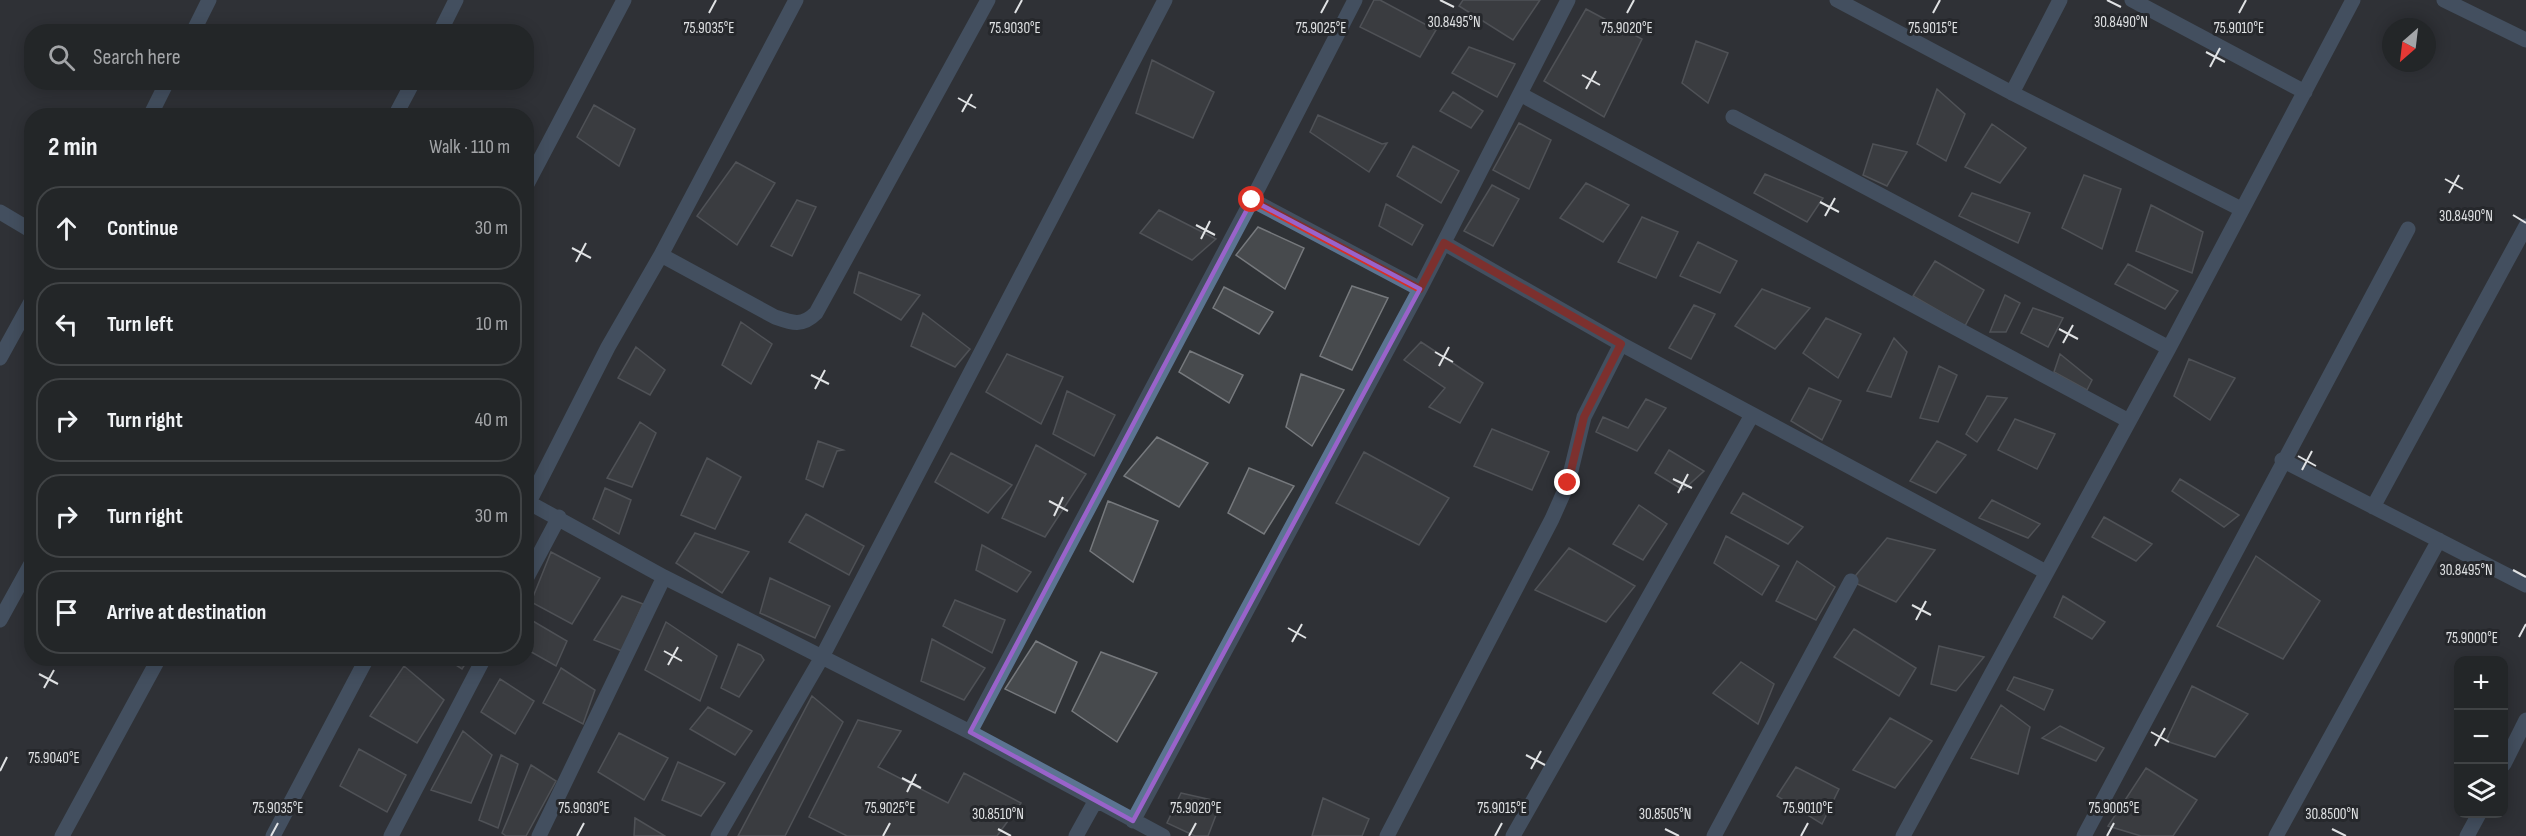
<!DOCTYPE html>
<meta charset="utf-8">
<style>
:root{--surface:#232628;--page:#2f3234;--text:#f1f3f6;--muted:#a3a5a8;--line:#404345}
body{margin:0;font-family:"Sofia Sans Condensed",sans-serif;background:var(--page);color:var(--text)}
.controls{position:absolute;right:18px;bottom:18px;display:grid;overflow:hidden;border-radius:12px;box-shadow:0 3px 15px #0003}
.controls button{width:54px;height:54px;display:grid;place-items:center;padding:0;border:0;border-bottom:2px solid var(--line);background:var(--surface);color:var(--text);font:30px sans-serif}
.compass{position:absolute;left:2382px;top:18px;width:54px;height:54px;border-radius:50%;background:var(--surface);box-shadow:0 3px 15px #0003;rotate:208deg}
.stop{position:absolute;width:18px;height:18px;margin:-14px;border:4px solid #d93025;border-radius:50%;background:#fff}
.stop.end{background:#d93025;border-color:#fff;box-shadow:0 2px 6px #0008}
.list{margin:0;padding:0;list-style:none}
h2{display:flex;justify-content:space-between;align-items:center;height:78px;margin:0;padding:0 24px;font-size:26px}
h2 small{font-size:20px;font-weight:400;color:var(--muted)}
.list li{display:grid;grid-template-columns:39px 1fr auto;gap:18px;align-items:center;box-sizing:border-box;height:84px;margin:0 12px 12px;padding:0 12px;border:2px solid var(--line);border-radius:24px}
.list b{display:block;font-size:22px;white-space:nowrap}
.list em{font-size:20px;font-style:normal;color:var(--muted)}
.icon{flex:none;width:33px;height:33px;fill:none;stroke:currentColor;stroke-width:2;stroke-linecap:round;stroke-linejoin:round}
.map{position:relative;flex:none;width:2526px;height:836px;overflow:hidden}
.search{position:absolute;background:var(--surface);box-shadow:0 3px 15px #0003;left:24px;top:24px;width:510px;height:66px;display:flex;align-items:center;gap:15px;box-sizing:border-box;padding:0 21px;border-radius:24px;color:var(--muted);font-size:22px}
.panel{position:absolute;background:var(--surface);box-shadow:0 3px 15px #0003;left:24px;top:108px;width:510px;height:558px;border-radius:24px}
.map>svg:first-child{display:block}
.building{fill:#474a4d;stroke:#76797d;stroke-width:1.5}
.lines{fill:none;stroke-linecap:round;stroke-linejoin:round}
.minor{stroke:#5b7491;stroke-width:15}
.route{stroke:#d93025;stroke-width:8}
.marked{fill:none;stroke:#9963ca;stroke-width:4.5;stroke-linejoin:round}
.ticks{fill:none;stroke:#e0e2e4;stroke-width:2}
.ticks-label{font-size:15px;text-anchor:middle;fill:#e0e2e4;stroke:#26282c;stroke-width:6;stroke-linejoin:round;paint-order:stroke}
</style>
<div class="map">
<svg width="2526" height="836" viewBox="0 0 2526 836">
<rect width="100%" height="100%" fill="#2f3236"/>
<path class="building" d="M1374 0H1380L1436 30 1420 57 1360 27Z
M1463 0H1540L1513 40 1459 6Z
M1586 9 1642 39 1604 117 1544 81Z
M1696 41 1728 53 1708 103 1682 83Z
M1469 47 1515 64 1497 97 1452 73Z
M1152 60 1214 92 1193 138 1136 113Z
M1937 89 1965 114 1946 161 1917 144Z
M1453 92 1483 111 1471 128 1440 111Z
M594 105 635 129 619 166 577 137Z
M1318 115 1382 144 1387 143 1369 172 1310 132Z
M1519 123 1551 140 1529 189 1493 170Z
M1992 124 2026 148 2000 183 1965 167Z
M1873 144 1907 152 1887 186 1863 175Z
M1413 146 1459 171 1441 203 1397 176Z
M736 162 775 183 737 245 697 216Z
M1765 174 1823 198 1807 222 1754 193Z
M2084 175 2121 189 2102 249 2062 228Z
M1586 183 1629 205 1603 242 1560 218Z
M1492 185 1519 199 1493 246 1464 231Z
M1972 193 2030 213 2018 243 1959 216Z
M797 200 816 207 792 256 771 246Z
M1386 204 1423 225 1412 245 1379 226Z
M2151 205 2203 232 2192 273 2136 251Z
M1159 210 1216 239 1192 260 1140 233Z
M1642 217 1678 232 1656 278 1618 262Z
M1258 227 1304 248 1285 289 1236 255Z
M1698 242 1737 261 1720 293 1680 276Z
M1935 261 1984 290 1965 326 1913 296Z
M2128 264 2178 291 2165 309 2115 284Z
M859 272 920 295 901 320 854 293Z
M1352 286 1388 298 1352 370 1320 356Z
M1224 287 1273 312 1259 334 1213 308Z
M1762 289 1810 308 1775 349 1735 326Z
M2005 295 2020 303 2006 332H1990Z
M1694 305 1715 314 1691 359 1669 348Z
M2033 308 2063 318 2048 347 2021 333Z
M923 313 970 349 955 367 911 346Z
M1826 318 1861 334 1838 378 1803 353Z
M741 322 772 344 751 384 722 365Z
M1894 338 1907 352 1891 397 1867 391Z
M1421 342 1483 383 1460 423 1429 407 1445 388 1404 360Z
M636 347 665 370 650 395 618 378Z
M1190 351 1243 375 1229 403 1179 372Z
M1007 354 1063 377 1041 424 986 392Z
M2060 354 2092 380 2087 390 2054 372Z
M2189 359 2235 378 2210 420 2174 396Z
M1939 366 1957 375 1938 422 1920 418Z
M1301 374 1344 390 1312 446 1286 427Z
M1809 388 1841 401 1822 440 1791 421Z
M1067 391 1115 415 1094 456 1053 434Z
M1987 396 2007 398 1977 442 1966 434Z
M1646 399 1666 408 1637 451 1596 432 1603 417 1628 428Z
M2015 419 2055 434 2037 469 1998 450Z
M640 422 656 433 632 487 607 478Z
M1492 429 1549 452 1532 490 1474 466Z
M1157 437 1208 463 1179 507 1124 476Z
M818 441 843 450 837 451 823 487 806 479Z
M1937 441 1966 455 1936 493 1910 481Z
M1036 445 1086 474 1045 537 1002 518Z
M1669 450 1704 471 1683 490 1655 473Z
M1364 452 1449 498 1419 545 1336 503Z
M951 453 1012 485 988 513 935 482Z
M707 458 741 477 715 529 681 515Z
M1249 468 1294 486 1264 534 1228 513Z
M2180 479 2239 515 2224 527 2172 491Z
M605 488 631 500 619 534 593 519Z
M1743 493 1803 527 1788 544 1731 513Z
M1992 500 2040 524 2028 538 1979 518Z
M1108 501 1158 521 1133 582 1090 551Z
M1639 505 1667 524 1643 560 1613 544Z
M806 514 864 546 849 575 789 542Z
M2104 517 2152 544 2136 561 2092 537Z
M695 533 749 552 722 593 676 563Z
M1726 536 1779 566 1762 595 1714 563Z
M1887 538 1935 550 1896 602 1851 581Z
M982 545 1031 572 1017 592 976 570Z
M1569 548 1635 586 1606 622 1535 590Z
M551 552 600 578 572 624 531 602Z
M2256 556 2320 601 2283 659 2217 626Z
M1797 561 1835 587 1816 620 1776 601Z
M770 578 830 606 815 638 760 613Z
M622 596 643 604 622 651 594 640Z
M2063 596 2105 622 2092 639 2054 617Z
M955 600 1005 620 992 653 943 626Z
M526 617 567 641 556 666 526 649Z
M666 622 717 656 700 701 645 670Z
M1854 629 1916 668 1899 696 1834 657Z
M932 639 985 668 964 700 921 681Z
M1036 641 1077 662 1055 713 1005 689Z
M738 644 761 655 764 660 739 697 721 688Z
M1939 646 1984 657 1956 691 1931 684Z
M1101 652 1157 673 1117 742 1072 711Z
M445 658H469L462 669Z
M1741 662 1774 684 1758 724 1713 693Z
M404 666 444 700 417 743 370 716Z
M561 668 595 690 583 724 543 703Z
M2014 677 2053 690 2044 710 2007 690Z
M500 679 534 701 515 734 481 712Z
M2192 686 2248 714 2215 757 2166 741Z
M812 696 843 722 785 836H738Z
M2001 705 2030 727 2018 774 1971 758Z
M708 707 752 731 735 755 690 729Z
M1890 718 1932 741 1895 788 1853 770Z
M858 720 901 731 878 767 948 803 964 773 1021 803 997 836H847L809 817Z
M2060 726 2104 748 2096 761 2042 738Z
M463 731 492 755 471 803 431 790Z
M619 733 668 758 644 800 598 772Z
M359 749 406 775 387 812 340 786Z
M501 755 518 764 498 828 479 820Z
M678 762 725 783 701 816 662 800Z
M531 765 556 781 526 836H506L502 833Z
M1796 767 1839 789 1822 824 1777 796Z
M2146 768 2197 800 2173 836H2141L2108 826Z
M1181 793 1221 802 1208 836H1195L1167 823Z
M1323 798 1369 819 1362 836H1312Z
M635 818 665 836H634Z"/>
<g class="lines">
<path class="minor" d="M1837 0 2012 93 2241 209
M2132 0 2305 92
M2444 0 2526 40
M193 32 209 0
M440 32 456 0
M2012 93 2060 0
M1520 94 2129 421
M150 116 167 82
M395 116 413 82
M1733 117 2169 348
M526 186 624 0
M1252 200 1420 289
M0 212 32 231
M1444 243 1621 344 2046 572
M661 255 775 317C792 323 802 327 816 313L988 0
M0 358 32 300
M2282 460 2526 585
M526 501 664 577 970 732 1163 836
M529 502 608 347 661 255 796 0
M2373 507 2526 226
M526 579 559 517
M0 620 32 562
M970 732 1252 200 1355 0
M2504 764 2526 720
M1133 821 1420 289 1568 0
M62 836 159 658
M273 836 367 658
M391 836 484 658
M539 836 664 577
M718 836 822 657 1165 0
M1076 836 1096 800
M1387 836 1552 519 1568 483 1584 417 1621 344
M1513 836 1752 415
M1714 836 1851 581
M1903 836 2169 348 2353 0
M2084 836 2408 229
M2276 836 2439 540
M2467 836 2479 814"/>
</g>
<g class="lines">
<path class="route" d="M1252 200 1420 289 1444 243 1621 344 1584 417 1568 483"/>
</g>
<path d="M0 0H2526V836H0ZM1252 200 1420 289 1133 821 970 732Z" fill="#2f3236" fill-opacity=".55" fill-rule="evenodd"/>
<path class="marked" d="M1252 200 1420 289 1133 821 970 732Z"/>
<path class="ticks" d="M1440 0 1454 7M2107 0 2121 7M709 13 716 0M1015 13 1022 0M1321 13 1328 0M1627 13 1634 0M1933 13 1940 0M2239 13 2246 0M2206 52 2225 62M2210 67 2220 48M1582 75 1600 85M1586 89 1596 71M958 98 976 108M962 112 972 94M2445 179 2463 189M2449 193 2459 175M1820 202 1839 212M2513 215 2526 223M1825 216 1835 198M1196 225 1215 235M1201 239 1210 221M572 248 591 258M576 262 586 243M2059 329 2078 339M2063 343 2073 325M1435 352 1453 362M1439 366 1449 347M811 375 829 384M815 389 825 370M2298 456 2316 466M2302 470 2312 451M1673 479 1692 488M1678 493 1688 474M1049 501 1068 511M1054 516 1063 497M2513 570 2526 577M1912 605 1931 615M1916 620 1926 601M1288 628 1306 638M2519 637 2526 624M1292 642 1302 624M664 651 682 661M668 665 678 647M39 674 58 684M44 688 54 670M2151 732 2169 742M2155 746 2165 728M1526 755 1545 765M1531 769 1541 751M0 771 7 757M902 778 921 788M907 792 916 774M998 829 1011 836M1665 829 1679 836M2332 829 2346 836M271 836 278 823M577 836 584 823M883 836 890 823M1189 836 1196 823M1495 836 1502 823M1801 836 1808 823M2107 836 2114 823"/>
<g class="ticks-label">
<text x="1454" y="27">30.8495°N</text>
<text x="2121" y="27">30.8490°N</text>
<text x="709" y="33">75.9035°E</text>
<text x="1015" y="33">75.9030°E</text>
<text x="1321" y="33">75.9025°E</text>
<text x="1627" y="33">75.9020°E</text>
<text x="1933" y="33">75.9015°E</text>
<text x="2239" y="33">75.9010°E</text>
<text x="2466" y="221">30.8490°N</text>
<text x="2466" y="575">30.8495°N</text>
<text x="2472" y="643">75.9000°E</text>
<text x="54" y="763">75.9040°E</text>
<text x="278" y="813">75.9035°E</text>
<text x="584" y="813">75.9030°E</text>
<text x="890" y="813">75.9025°E</text>
<text x="1196" y="813">75.9020°E</text>
<text x="1502" y="813">75.9015°E</text>
<text x="1808" y="813">75.9010°E</text>
<text x="2114" y="813">75.9005°E</text>
<text x="998" y="819">30.8510°N</text>
<text x="1665" y="819">30.8505°N</text>
<text x="2332" y="819">30.8500°N</text>
</g>
</svg>
<div class="controls">
<button>+</button>
<button>−</button>
<button><svg class="icon" aria-label="layers" viewBox="0 0 24 24"><path d="M12 4l9 5-9 5-9-5zM3 14l9 5 9-5"/></svg></button>
</div>
<svg class="compass" viewBox="-18 -18 36 36"><path d="M0-13l5 13h-10z" fill="#e53935"/><path d="M0 13l5-13h-10z" fill="#a3a5a8"/></svg>
<div class="stop" style="left:1252px;top:200px"></div>
<div class="stop end" style="left:1568px;top:483px"></div>
<div class="search"><svg class="icon" aria-label="search" viewBox="0 0 24 24"><circle cx="10" cy="10" r="6"/><path d="M15 15l6 6"/></svg>Search here</div>
<section class="panel">
<h2>2 min<small>Walk · 110 m</small></h2>
<ul class="list">
<li><svg class="icon" aria-label="ahead" viewBox="0 0 24 24"><path d="M12 20V5M6 11l6-6 6 6"/></svg><div><b>Continue</b></div><em>30 m</em></li>
<li><svg class="icon" aria-label="left" viewBox="0 0 24 24"><path d="M17 20v-9H6M10 6l-5 5 5 5"/></svg><div><b>Turn left</b></div><em>10 m</em></li>
<li><svg class="icon" aria-label="right" viewBox="0 0 24 24"><path d="M7 20v-9h11M14 6l5 5-5 5"/></svg><div><b>Turn right</b></div><em>40 m</em></li>
<li><svg class="icon" aria-label="right" viewBox="0 0 24 24"><path d="M7 20v-9h11M14 6l5 5-5 5"/></svg><div><b>Turn right</b></div><em>30 m</em></li>
<li><svg class="icon" aria-label="arrive" viewBox="0 0 24 24"><path d="M6 21V4h12l-3 4 3 4H6"/></svg><div><b>Arrive at destination</b></div></li>
</ul>
</section>
</div>
